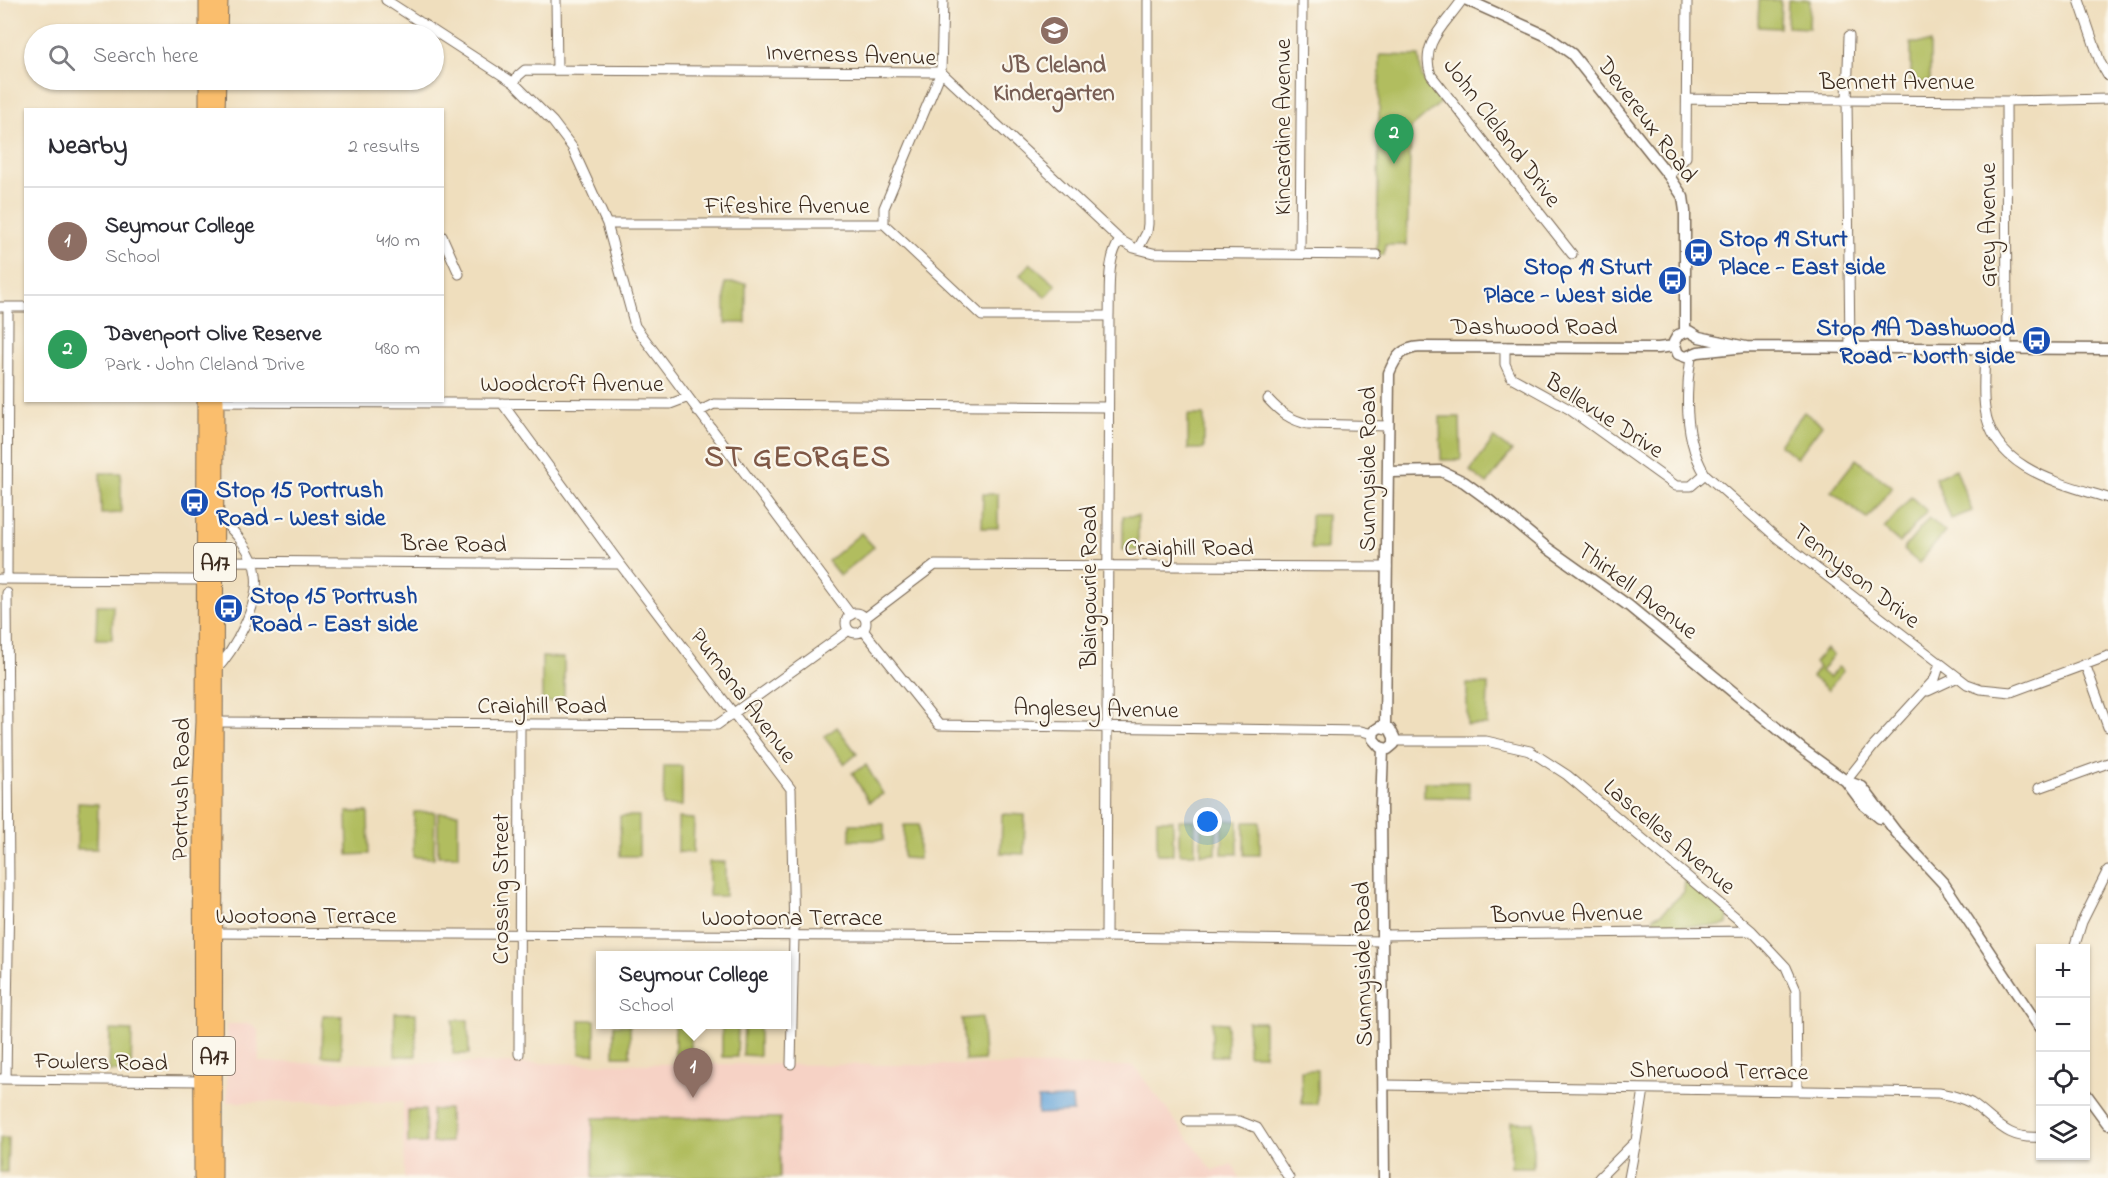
<!DOCTYPE html>
<meta charset="utf-8">
<style>
:root{--surface:#fff;--page:#f2f2f3;--text:#2b2b33;--muted:#7c7c81;--line:#e1e1e2;--accent:#b5179e}
body{margin:0;font-family:"Indie Flower",sans-serif;background:var(--page);color:var(--text)}
.controls{position:absolute;right:18px;bottom:18px;display:grid;overflow:hidden;border-radius:0px;box-shadow:0 2px 4px #0004}
.controls button{width:54px;height:54px;display:grid;place-items:center;padding:0;border:0;border-bottom:2px solid var(--line);background:var(--surface);color:var(--text);font:30px sans-serif}
.you{position:absolute;left:1208px;top:822px;width:21px;height:21px;margin:-15px;border:4px solid #fff;border-radius:50%;background:#1a73e8;box-shadow:0 0 0 9px #1a73e833}
.badge{display:grid;place-items:center;width:39px;height:39px;border-radius:50%;background:var(--accent);color:#fff;font-size:20px;font-weight:700}
.pin{position:absolute;translate:-50% -50px;filter:drop-shadow(0 2px 3px #0008)}
.pin::after{content:'';position:absolute;top:32px;width:21px;height:18px;background:inherit;clip-path:polygon(0 0,100% 0,50% 100%)}
.popup{position:absolute;left:596px;top:951px;width:195px;height:78px;box-sizing:border-box;display:grid;place-content:center;border-radius:0px;background:var(--surface);filter:drop-shadow(0 2px 4px #0005);font-size:20px;white-space:nowrap;color:var(--muted)}
.popup b{font-size:22px;color:var(--text)}
.popup::after{content:'';position:absolute;left:50%;top:100%;margin-left:-12px;border:12px solid transparent;border-top-color:var(--surface)}
.list{margin:0;padding:0;list-style:none}
h2{display:flex;justify-content:space-between;align-items:center;height:78px;margin:0;padding:0 24px;font-size:26px}
h2 small{font-size:20px;font-weight:400;color:var(--muted)}
.list li{display:grid;grid-template-columns:39px 1fr auto;gap:18px;align-items:center;box-sizing:border-box;height:108px;padding:0 24px;border-top:2px solid var(--line)}
.list b{display:block;font-size:22px;white-space:nowrap}
.list p{margin:0;font-size:20px;white-space:nowrap;color:var(--muted)}
.list em{font-size:20px;font-style:normal;color:var(--muted)}
.icon{flex:none;width:33px;height:33px;fill:none;stroke:currentColor;stroke-width:2;stroke-linecap:round;stroke-linejoin:round}
.map{position:relative;flex:none;width:2108px;height:1178px;overflow:hidden}
.search{position:absolute;background:var(--surface);box-shadow:0 2px 4px #0004;left:24px;top:24px;width:420px;height:66px;display:flex;align-items:center;gap:15px;box-sizing:border-box;padding:0 21px;border-radius:33px;color:var(--muted);font-size:22px}
.panel{position:absolute;background:var(--surface);box-shadow:0 2px 4px #0004;left:24px;top:108px;width:420px;height:294px;border-radius:0px}
.map>svg:first-child{display:block}
.built{fill:#f6d2c5}
.green{fill:#b1bd5f;stroke:#76743e;stroke-width:1.5}
.water{fill:#68a6da;stroke:#52687c;stroke-width:1.5}
.lines{fill:none;stroke-linecap:round;stroke-linejoin:round}
.minor-casing{stroke:#7a6956;stroke-width:11}
.tertiary-casing{stroke:#7a6956;stroke-width:13}
.trunk-casing{stroke:#7a6956;stroke-width:17}
.minor{stroke:#fff;stroke-width:9}
.tertiary{stroke:#fff;stroke-width:10}
.trunk{stroke:#fabe6d;stroke-width:15}
.labels{text-anchor:middle;stroke-width:4.5;stroke-linejoin:round;paint-order:stroke}
.shield{fill:#fbf7ec;stroke:#75685c;stroke-width:1.5}
.shield-label{font-size:22px;font-weight:bold;fill:#3b2a1e}
.street-label{font-size:24px;fill:#3b2a1e;stroke:#fbf7ec}
.education-label{font-size:24px;font-weight:bold;fill:#785e54;stroke:#fbf7ec}
.transit-label{font-size:24px;font-weight:bold;fill:#164399;stroke:#fbf7ec;text-anchor:start}
.district-label{font-size:30px;font-weight:bold;letter-spacing:1.5px;fill:#7f5846;stroke:#fbf7ec}
</style>
<div class="map">
<svg width="2108" height="1178" viewBox="0 0 2108 1178">
<rect width="100%" height="100%" fill="#fbf7ec"/>
<filter id="ink" filterUnits="userSpaceOnUse"><feTurbulence type="fractalNoise" baseFrequency=".0167" numOctaves="2"/><feDisplacementMap in="SourceGraphic" scale="12" xChannelSelector="R" yChannelSelector="G"/><feConvolveMatrix kernelMatrix="1 2 1 2 8 2 1 2 1" color-interpolation-filters="sRGB"/></filter>
<filter id="wash" filterUnits="userSpaceOnUse"><feTurbulence type="fractalNoise" baseFrequency=".008" numOctaves="4" result="noise"/><feDisplacementMap in="SourceGraphic" scale="24" xChannelSelector="R" yChannelSelector="G"/><feGaussianBlur stdDeviation="1.35" result="paint"/><feColorMatrix in="noise" values="0 0 0 0 0 0 0 0 0 0 0 0 0 0 0 0 0 1.4 0 .05"/><feComposite in="paint" operator="in"/></filter>
<g filter="url(#wash)">
<rect width="100%" height="100%" fill="#efdebd"/>
<path class="built" d="M227 1024H252L258 1030 259 1062 1134 1066 1213 1171 1232 1164 1240 1178H404L403 1102H227Z"/>
<path class="green" d="M1759 0H1781L1780 28 1758 27Z
M1788 0H1810L1809 28 1787 27Z
M1911 43H1930V82H1911Z
M1380 55 1419 56 1422 77 1440 103 1411 128 1407 245H1385L1384 255H1377Z
M1030 263 1056 285 1046 297 1020 275Z
M725 283H746V323H725Z
M1804 412 1822 425 1797 458 1779 444Z
M1188 415H1204V449H1188Z
M1440 417H1460L1461 460H1441Z
M1494 438 1512 451 1487 484 1470 471Z
M1856 459 1892 487 1867 519 1831 491Z
M1956 469 1972 511 1951 519 1935 478Z
M100 473H121V513L101 514Z
M983 494H998V528H982Z
M1911 497 1927 511 1900 543 1884 529Z
M1311 515H1327L1326 549H1311Z
M1123 516H1138V550H1123Z
M1929 518 1945 532 1919 563 1903 550Z
M861 533 874 547 840 576 828 561Z
M97 605H113L112 639H96Z
M1826 649 1833 655 1821 671 1829 678 1838 667 1843 671 1828 690 1812 677 1819 668 1814 663Z
M542 657 564 658V702H542Z
M1467 684H1488L1487 725H1467Z
M837 727 857 754 845 764 824 737Z
M866 765 883 794 869 802 852 773Z
M664 766H682V806H663Z
M1424 782H1469V798L1424 797Z
M78 803 98 804 97 849H77Z
M347 812H368L369 854 348 855Z
M414 812H435L434 858 413 857Z
M438 813H458V856H438Z
M1002 814 1025 815 1024 854 1001 853Z
M620 816H639V856H620Z
M678 818 694 819 693 853 678 852Z
M1157 820H1173V854H1157Z
M1179 820H1195V854H1179Z
M1201 820 1217 821 1216 854H1201Z
M1223 820 1238 821V854H1222Z
M1244 822H1260V855H1244Z
M850 824H884V840H850Z
M904 825H919V859L903 858Z
M709 862H725V896H709Z
M1685 879 1728 915 1727 924 1722 926H1653V917L1662 913 1684 892Z
M395 1013H416V1056H395Z
M323 1015 342 1016 341 1057 322 1056Z
M982 1017 984 1060 965 1061 962 1019Z
M453 1020H468L469 1054H453Z
M580 1020H595V1054H580Z
M1212 1022 1227 1023V1056H1212Z
M1248 1022H1264V1055H1248Z
M614 1025H630V1056H614Z
M675 1025H691V1057H675Z
M722 1025H738L737 1057H722Z
M744 1025H759V1056L743 1055Z
M110 1030 132 1031 131 1071H109Z
M1301 1070H1317V1104H1302Z
M449 1109 450 1142 432 1143V1110Z
M408 1110H425L426 1143H408Z
M593 1118H780V1178H593Z
M1511 1122H1533V1167H1511Z
M0 1138H8L7 1172H0Z"/>
<path class="water" d="M1072 1098 1073 1112 1038 1114V1099Z"/>
</g>
<g filter="url(#ink)">
<g class="lines">
<defs>
<path id="minor" d="M386 0 514 83 553 122 572 147 607 224 635 326 851 615
M556 0 557 70
M1462 0C1446 24 1419 44 1431 75L1572 254
M2079 0 2100 62 2108 76
M1849 36 1847 100 1850 348
M514 83 518 76 525 70 941 72 1120 240 1134 248 1153 253 1377 255
M1687 99 2006 101 2108 99
M2006 101 2007 348
M1669 176 1686 157 1687 0
M607 224H884L982 316H1109
M884 224V208L941 72 943 0
M442 236 459 274
M1138 249 1147 232 1148 224V0
M1300 253 1302 0
M0 307H26
M1505 347V364L1511 377 1569 409 1676 486H1691L1705 474
M1985 348C1985 368 1982 389 1985 409 1993 469 2060 483 2108 498
M1691 357C1690 367 1688 376 1688 386 1686 416 1690 449 1705 474L1776 537 1967 684 1981 689 2011 692 2108 656
M1268 399C1280 412 1290 420 1308 424L1388 426
M213 402 670 404 686 398
M502 403 620 564 791 789 794 936 791 1064
M698 412 714 404 1108 407
M215 561 620 564
M0 579 204 580
M7 579 8 307
M846 623a10 10 0 1 1 20 0a10 10 0 1 1-20 0Z
M865 618 935 565 1387 567
M863 630 939 725 1361 731 1373 734
M2085 664 2108 727
M215 671C234 651 260 604 256 575 254 553 233 527 215 516
M1928 691 1958 677
M210 722 717 725 845 633 848 629
M1394 741H1486L1530 751 1567 775 1752 931 1786 967 1796 990 1797 1090
M1846 781 1873 747 1935 679 1940 663
M2039 788 2108 763
M212 933 1106 937 1383 941
M1383 935 1752 931
M1106 937 1109 316C1110 292 1106 260 1120 240
M2074 948 2082 922 2108 870
M519 1054 520 724
M0 1079 202 1081
M6 1079 9 889 7 593
M1384 1085 1939 1093C1950 1095 1961 1097 1971 1103 1996 1120 2005 1140 2040 1137
M1187 1121H1239L1257 1128 1289 1178
M1599 1178 1636 1141 1644 1089
M1629 1178 1636 1141"/>
<path id="tertiary" d="M1467 0 1547 36 1572 54 1669 176 1683 197 1685 211V331
M1746 347 1699 337 1689 331 1678 335 1674 342 1678 354 1686 357 1698 352 1746 347 2108 349
M1389 472 1441 471 1464 482 1490 501 1546 547 1629 606 1802 749 1846 781 1862 787 1896 832 1944 884 2040 1028
M1380 727 1390 729 1394 737V744L1388 749 1380 747 1373 739 1374 731Z
M1385 727 1389 373C1396 356 1402 348 1421 347L1658 348 1674 346
M1383 749 1381 808 1384 1178
M1846 781 1864 805 1880 818
M2086 1094 2108 1124"/>
<path id="trunk" d="M207 34V0
M219 34 220 0
M207 110V80
M217 110 218 80
M202 1178 201 782 204 722 205 400
M214 1178 216 400"/>
</defs>
<use href="#minor" class="minor-casing"/>
<use href="#tertiary" class="tertiary-casing"/>
<use href="#trunk" class="trunk-casing"/>
<use href="#minor" class="minor"/>
<use href="#tertiary" class="tertiary"/>
<use href="#trunk" class="trunk"/>
</g>
</g>
<defs>
<symbol id="school-disc" viewBox="-11 -11 22 22"><circle r="9.5" fill="#8d6e63" stroke="#fbf7ec"/><path d="M0-5L7-2L0 1L-7-2ZM-4 1L0 2.5L4 1V4Q0 6-4 4Z" fill="#fff"/></symbol>
<symbol id="bus-disc" viewBox="-11 -11 22 22"><circle r="9.5" fill="#1a4fb4" stroke="#fbf7ec"/><path d="M-5-6H5V4H4V6H2V4H-2V6H-4V4H-5ZM-3.5-4V0h7V-4ZM-3.5 1.2v1.5H-2V1.2ZM2 1.2v1.5H3.5V1.2Z" fill="#fff"/></symbol>
</defs>
<g fill-rule="evenodd">
<use href="#school-disc" x="1038" y="14" width="33" height="33"/>
<use href="#bus-disc" x="1682" y="236" width="33" height="33"/>
<use href="#bus-disc" x="1656" y="264" width="33" height="33"/>
<use href="#bus-disc" x="2020" y="324" width="33" height="33"/>
<use href="#bus-disc" x="178" y="486" width="33" height="33"/>
<use href="#bus-disc" x="212" y="592" width="33" height="33"/>
</g>
<g class="labels">
<g class="shield">
<rect x="194" y="543" width="42" height="38" rx="4.5"/>
<rect x="193" y="1037" width="42" height="38" rx="4.5"/>
</g>
<g class="shield-label">
<text x="215" y="570">A17</text>
<text x="214" y="1064">A17</text>
</g>
<g class="street-label">
<text transform="translate(851 54) rotate(2)" y="8">Inverness Avenue</text>
<text x="1897" y="89">Bennett Avenue</text>
<text transform="translate(1648 119) rotate(53)" y="8">Devereux Road</text>
<text transform="translate(1282 127) rotate(-90)" y="8">Kincardine Avenue</text>
<text transform="translate(1503 132) rotate(53)" y="8">John Cleland Drive</text>
<text x="787" y="213">Fifeshire Avenue</text>
<text transform="translate(1987 225) rotate(-90)" y="8">Grey Avenue</text>
<text x="1534" y="334">Dashwood Road</text>
<text x="572" y="391">Woodcroft Avenue</text>
<text transform="translate(1605 415) rotate(33)" y="8">Bellevue Drive</text>
<text transform="translate(1367 469) rotate(-90)" y="8">Sunnyside Road</text>
<text transform="translate(454 543) rotate(1)" y="8">Brae Road</text>
<text x="1189" y="555">Craighill Road</text>
<text transform="translate(1857 575) rotate(38)" y="8">Tennyson Drive</text>
<text transform="translate(1088 587) rotate(-90)" y="8">Blairgowrie Road</text>
<text transform="translate(1638 590) rotate(37)" y="8">Thirkell Avenue</text>
<text transform="translate(744 695) rotate(53)" y="8">Purnana Avenue</text>
<text x="542" y="713">Craighill Road</text>
<text transform="translate(1096 708) rotate(1)" y="8">Anglesey Avenue</text>
<text transform="translate(180 789) rotate(-89)" y="8">Portrush Road</text>
<text transform="translate(1670 836) rotate(40)" y="8">Lascelles Avenue</text>
<text transform="translate(500 889) rotate(-90)" y="8">Crossing Street</text>
<text transform="translate(1567 913) rotate(-1)" y="8">Bonvue Avenue</text>
<text x="306" y="923">Wootoona Terrace</text>
<text x="792" y="925">Wootoona Terrace</text>
<text transform="translate(1362 964) rotate(-91)" y="8">Sunnyside Road</text>
<text transform="translate(101 1061) rotate(1)" y="8">Fowlers Road</text>
<text transform="translate(1719 1070) rotate(1)" y="8">Sherwood Terrace</text>
</g>
<g class="education-label">
<text x="1054" y="72">JB Cleland<tspan x="1054" dy="28">Kindergarten</tspan></text>
</g>
<g class="transit-label">
<text x="1719" y="246">Stop 19 Sturt<tspan x="1719" dy="28">Place - East side</tspan></text>
<text x="1652" y="274" text-anchor="end">Stop 19 Sturt<tspan x="1652" dy="28">Place - West side</tspan></text>
<text x="2015" y="335" text-anchor="end">Stop 19A Dashwood<tspan x="2015" dy="28">Road - North side</tspan></text>
<text x="216" y="497">Stop 15 Portrush<tspan x="216" dy="28">Road - West side</tspan></text>
<text x="250" y="603">Stop 15 Portrush<tspan x="250" dy="28">Road - East side</tspan></text>
</g>
<g class="district-label">
<text x="798" y="466">ST GEORGES</text>
</g>
</g>
</svg>
<div class="controls">
<button>+</button>
<button>−</button>
<button><svg class="icon" aria-label="locate" viewBox="0 0 24 24"><circle cx="12" cy="12" r="6"/><path d="M12 2v4M12 18v4M2 12h4M18 12h4"/></svg></button>
<button><svg class="icon" aria-label="layers" viewBox="0 0 24 24"><path d="M12 4l9 5-9 5-9-5zM3 14l9 5 9-5"/></svg></button>
</div>
<div class="you"></div>
<div class="pin badge" style="left:693px;top:1098px;background:#8d6e63">1</div>
<div class="popup"><b>Seymour College</b>School</div>
<div class="pin badge" style="left:1394px;top:164px;background:#2e9e5b">2</div>
<div class="search"><svg class="icon" aria-label="search" viewBox="0 0 24 24"><circle cx="10" cy="10" r="6"/><path d="M15 15l6 6"/></svg>Search here</div>
<section class="panel">
<h2>Nearby<small>2 results</small></h2>
<ul class="list">
<li><span class="badge" style="background:#8d6e63">1</span><div><b>Seymour College</b><p>School</p></div><em>410 m</em></li>
<li><span class="badge" style="background:#2e9e5b">2</span><div><b>Davenport Olive Reserve</b><p>Park · John Cleland Drive</p></div><em>480 m</em></li>
</ul>
</section>
</div>
